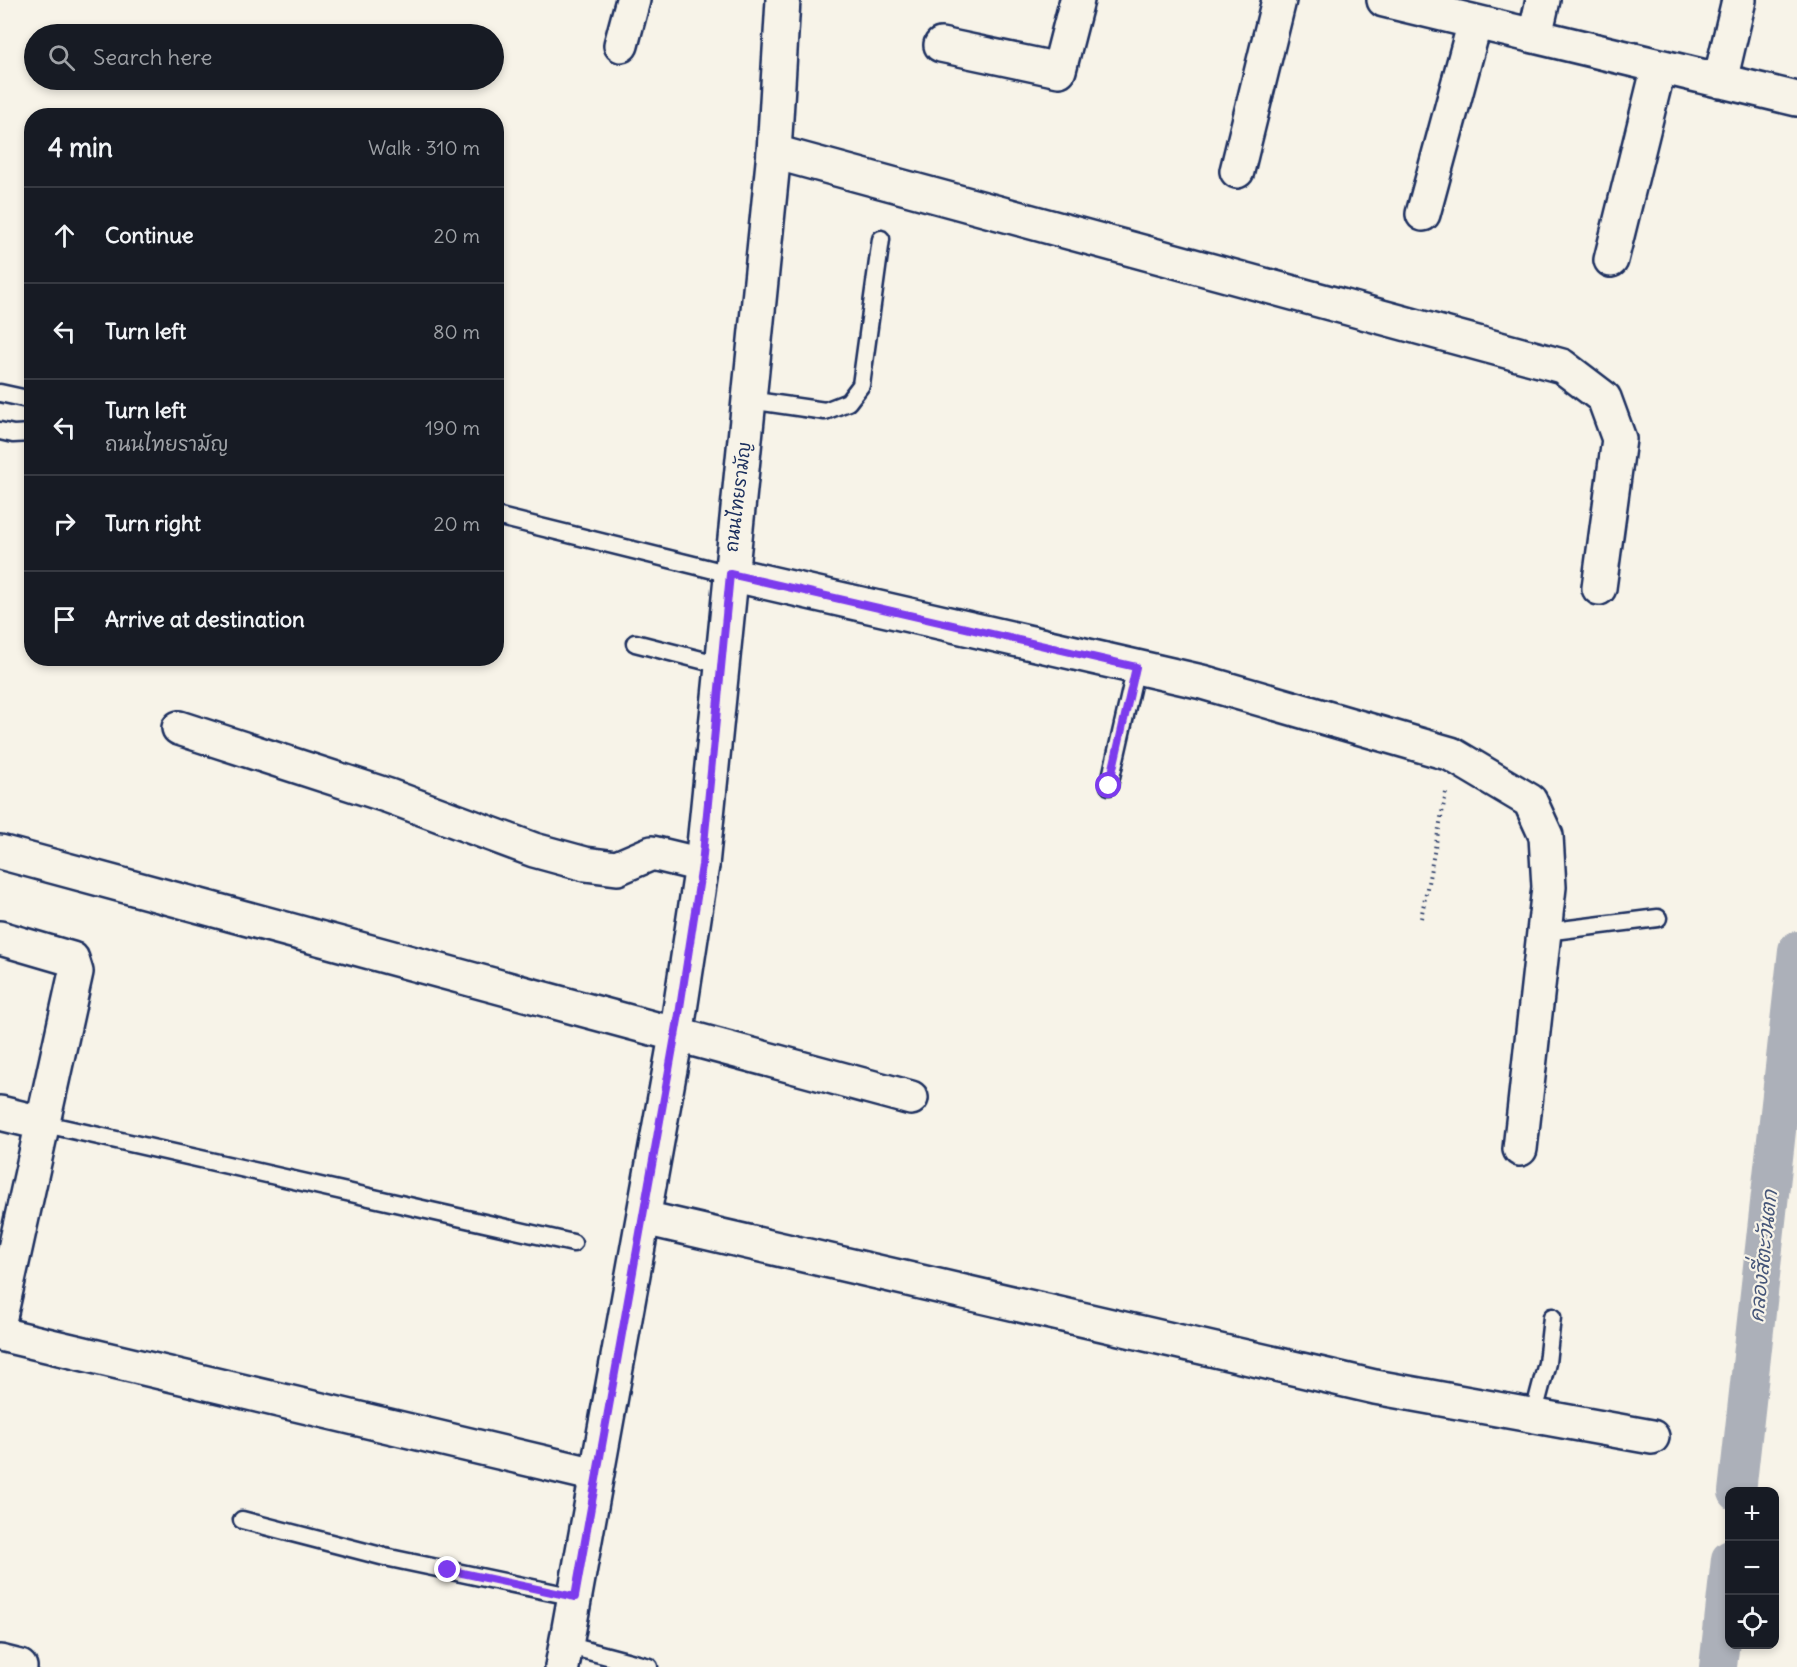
<!DOCTYPE html>
<meta charset="utf-8">
<style>
:root{--surface:#171b24;--page:#20242c;--text:#f1f3f6;--muted:#9ea1a6;--line:#363941}
body{margin:0;font-family:Delius,"Playpen Sans Thai",sans-serif;background:var(--page);color:var(--text)}
.controls{position:absolute;right:18px;bottom:18px;display:grid;overflow:hidden;border-radius:12px;box-shadow:0 3px 9px #0003}
.controls button{width:54px;height:54px;display:grid;place-items:center;padding:0;border:0;border-bottom:2px solid var(--line);background:var(--surface);color:var(--text);font:30px sans-serif}
.stop{position:absolute;width:18px;height:18px;margin:-14px;border:4px solid #7c3aed;border-radius:50%;background:#fff}
.stop.end{background:#7c3aed;border-color:#fff;box-shadow:0 2px 6px #0008}
.list{margin:0;padding:0;list-style:none}
h2{display:flex;justify-content:space-between;align-items:center;height:78px;margin:0;padding:0 24px;font-size:26px}
h2 small{font-size:20px;font-weight:400;color:var(--muted)}
.list li{display:grid;grid-template-columns:39px 1fr auto;gap:18px;align-items:center;box-sizing:border-box;height:96px;padding:0 24px;border-top:2px solid var(--line)}
.list b{display:block;font-size:22px;white-space:nowrap}
.list p{margin:0;font-size:20px;white-space:nowrap;color:var(--muted)}
.list em{font-size:20px;font-style:normal;color:var(--muted)}
.icon{flex:none;width:33px;height:33px;fill:none;stroke:currentColor;stroke-width:2;stroke-linecap:round;stroke-linejoin:round}
.map{position:relative;flex:none;width:1797px;height:1667px;overflow:hidden}
.search{position:absolute;background:var(--surface);box-shadow:0 3px 9px #0003;left:24px;top:24px;width:480px;height:66px;display:flex;align-items:center;gap:15px;box-sizing:border-box;padding:0 21px;border-radius:33px;color:var(--muted);font-size:22px}
.panel{position:absolute;background:var(--surface);box-shadow:0 3px 9px #0003;left:24px;top:108px;width:480px;height:558px;border-radius:24px}
.map>svg:first-child{display:block}
.lines{fill:none;stroke-linecap:round;stroke-linejoin:round}
.canal{stroke:#acb0b9;stroke-width:38}
.lane-casing{stroke:#1b2f5e;stroke-width:21}
.street-casing{stroke:#1b2f5e;stroke-width:38}
.secondary-casing{stroke:#1b2f5e;stroke-width:38}
.path{stroke:#1b2f5e;stroke-width:4;stroke-dasharray:1.5 4.5;stroke-linecap:butt}
.lane{stroke:#f7f3e8;stroke-width:16}
.street{stroke:#f7f3e8;stroke-width:33}
.secondary{stroke:#f7f3e8;stroke-width:33}
.route{stroke:#7c3aed;stroke-width:8}
.labels{text-anchor:middle;stroke-width:4.5;stroke-linejoin:round;paint-order:stroke}
.street-label{font-size:18px;fill:#1b2f5e;stroke:#f7f3e8}
.water-label{font-size:20px;font-style:italic;fill:#465679;stroke:#f7f3e8}
</style>
<div class="map">
<svg width="1797" height="1667" viewBox="0 0 1797 1667">
<rect width="100%" height="100%" fill="#f7f3e8"/>
<filter id="ink" filterUnits="userSpaceOnUse"><feTurbulence type="fractalNoise" baseFrequency=".0167" numOctaves="2"/><feDisplacementMap in="SourceGraphic" scale="12" xChannelSelector="R" yChannelSelector="G"/><feConvolveMatrix kernelMatrix="1 2 1 2 8 2 1 2 1" color-interpolation-filters="sRGB"/></filter>
<g filter="url(#ink)">
<g class="lines">
<path class="canal" d="M1737 1492 1797 950
M1718 1667 1730 1559"/>
<defs>
<path id="lane" d="M0 393 32 400
M749 400 825 411 848 402 861 385 881 239
M0 431 13 434 32 433
M496 516 730 574
M635 643 721 665
M1109 786 1136 667
M1545 932 1658 918
M41 1123 573 1243
M1533 1416 1547 1363 1552 1317
M242 1520 385 1557 575 1597
M566 1645 649 1667"/>
<path id="street" d="M1384 0 1797 99
M1535 36 1543 0
M621 45 633 0
M941 45 1059 70 1077 0
M1720 81 1739 0
M774 152 1562 366 1604 398 1619 439 1599 588
M1237 171 1279 0
M1423 214 1475 22
M1611 260 1659 66
M730 574 1202 682 1451 754 1530 801 1546 836 1549 887 1520 1149
M179 728 389 796 534 850 585 864 617 868 652 853 702 865
M0 852 911 1098
M0 938 72 959 76 972 0 1317
M0 1113 41 1123
M644 1218 1375 1387 1652 1437
M0 1334 596 1475
M0 1662 20 1667"/>
<path id="secondary" d="M562 1667 676 1036 702 865 774 152 783 0"/>
</defs>
<use href="#lane" class="lane-casing"/>
<use href="#street" class="street-casing"/>
<use href="#secondary" class="secondary-casing"/>
<path class="path" d="M1421 918 1446 793"/>
<use href="#lane" class="lane"/>
<use href="#street" class="street"/>
<use href="#secondary" class="secondary"/>
</g>
</g>
<g class="lines" filter="url(#ink)">
<path class="route" d="M448 1570 575 1597 679 1014 702 865 730 574 1136 667 1109 786"/>
</g>
<g class="labels">
<g class="street-label">
<text transform="translate(738 497) rotate(-83)" y="6">ถนนไทยรามัญ</text>
</g>
<g class="water-label">
<text transform="translate(1763 1256) rotate(-84)" y="7">คลองสี่ตะวันตก</text>
</g>
</g>
</svg>
<div class="controls">
<button>+</button>
<button>−</button>
<button><svg class="icon" aria-label="locate" viewBox="0 0 24 24"><circle cx="12" cy="12" r="6"/><path d="M12 2v4M12 18v4M2 12h4M18 12h4"/></svg></button>
</div>
<div class="stop" style="left:1109px;top:786px"></div>
<div class="stop end" style="left:448px;top:1570px"></div>
<div class="search"><svg class="icon" aria-label="search" viewBox="0 0 24 24"><circle cx="10" cy="10" r="6"/><path d="M15 15l6 6"/></svg>Search here</div>
<section class="panel">
<h2>4 min<small>Walk · 310 m</small></h2>
<ul class="list">
<li><svg class="icon" aria-label="ahead" viewBox="0 0 24 24"><path d="M12 20V5M6 11l6-6 6 6"/></svg><div><b>Continue</b></div><em>20 m</em></li>
<li><svg class="icon" aria-label="left" viewBox="0 0 24 24"><path d="M17 20v-9H6M10 6l-5 5 5 5"/></svg><div><b>Turn left</b></div><em>80 m</em></li>
<li><svg class="icon" aria-label="left" viewBox="0 0 24 24"><path d="M17 20v-9H6M10 6l-5 5 5 5"/></svg><div><b>Turn left</b><p>ถนนไทยรามัญ</p></div><em>190 m</em></li>
<li><svg class="icon" aria-label="right" viewBox="0 0 24 24"><path d="M7 20v-9h11M14 6l5 5-5 5"/></svg><div><b>Turn right</b></div><em>20 m</em></li>
<li><svg class="icon" aria-label="arrive" viewBox="0 0 24 24"><path d="M6 21V4h12l-3 4 3 4H6"/></svg><div><b>Arrive at destination</b></div></li>
</ul>
</section>
</div>
